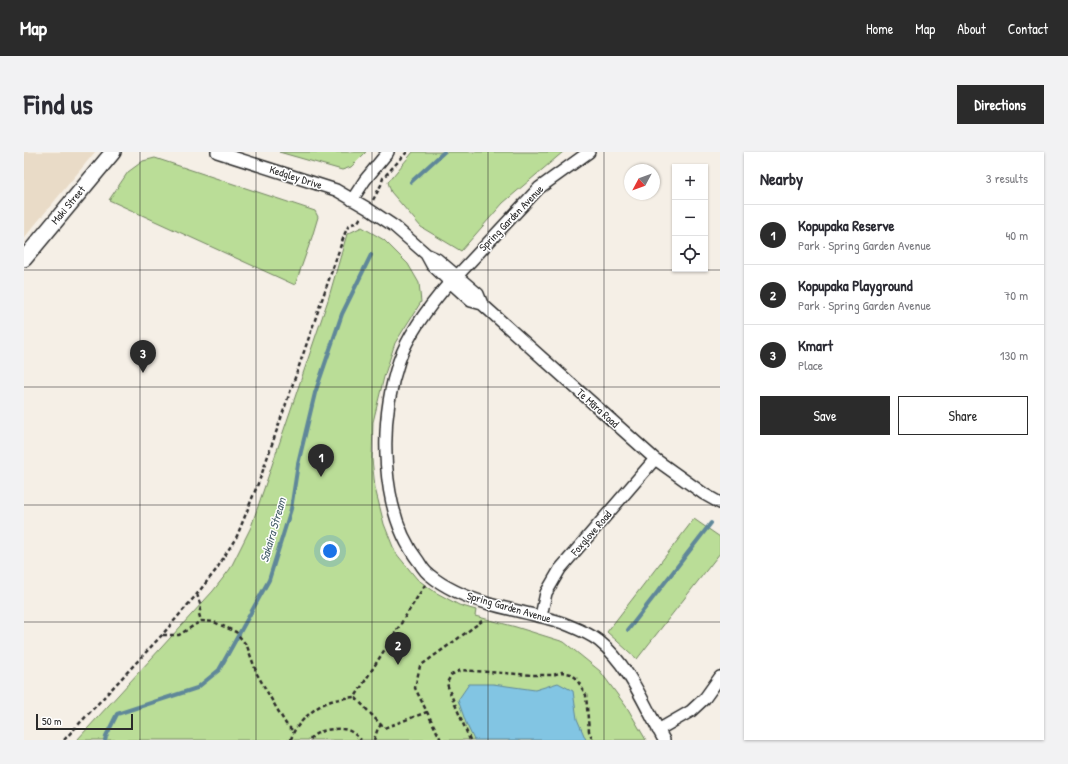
<!DOCTYPE html>
<meta charset="utf-8">
<style>
:root{--surface:#fff;--page:#f2f2f3;--text:#2b2b33;--muted:#7c7c81;--line:#e1e1e2;--accent:#2b2b2b}
body{margin:0;font-family:"Patrick Hand",sans-serif;background:var(--page);color:var(--text)}
.controls{position:absolute;right:12px;top:12px;display:grid;overflow:hidden;border-radius:0px;box-shadow:0 1px 3px #0004}
.controls button{width:36px;height:36px;display:grid;place-items:center;padding:0;border:0;border-bottom:1px solid var(--line);background:var(--surface);color:var(--text);font:20px sans-serif}
.compass{position:absolute;left:600px;top:12px;width:36px;height:36px;border-radius:50%;background:var(--surface);box-shadow:0 1px 3px #0004;rotate:229deg}
.scale{position:absolute;left:12px;bottom:10px;width:97px;box-sizing:border-box;padding-left:4px;border:2px solid #2b2b2b;border-top:0;font-size:11px;line-height:14px;white-space:nowrap;color:#2b2b2b;-webkit-text-stroke:3px #fff;paint-order:stroke}
.you{position:absolute;left:306px;top:399px;width:14px;height:14px;margin:-10px;border:3px solid #fff;border-radius:50%;background:#1a73e8;box-shadow:0 0 0 6px #1a73e833}
.badge{display:grid;place-items:center;width:26px;height:26px;border-radius:50%;background:var(--accent);color:#fff;font-size:13px;font-weight:700}
.pin{position:absolute;translate:-50% -33px;filter:drop-shadow(0 1px 2px #0008)}
.pin::after{content:'';position:absolute;top:21px;width:14px;height:12px;background:inherit;clip-path:polygon(0 0,100% 0,50% 100%)}
.list{margin:0;padding:0;list-style:none}
h2{display:flex;justify-content:space-between;align-items:center;height:52px;margin:0;padding:0 16px;font-size:17px}
h2 small{font-size:13px;font-weight:400;color:var(--muted)}
.list li{display:grid;grid-template-columns:26px 1fr auto;gap:12px;align-items:center;box-sizing:border-box;height:60px;padding:0 16px;border-top:1px solid var(--line)}
.list b{display:block;font-size:15px;white-space:nowrap}
.list p{margin:0;font-size:13px;white-space:nowrap;color:var(--muted)}
.list em{font-size:13px;font-style:normal;color:var(--muted)}
.actions{display:flex;gap:8px;padding:12px 16px}
.actions a{flex:1;padding:9px 0;border:1px solid var(--accent);border-radius:0px;text-align:center;font-size:14px;color:var(--accent)}
.actions .main{background:var(--accent);color:#fff}
.icon{flex:none;width:22px;height:22px;fill:none;stroke:currentColor;stroke-width:2;stroke-linecap:round;stroke-linejoin:round}
.map{position:relative;flex:none;width:696px;height:588px;overflow:hidden;border-radius:0px}
header{display:flex;align-items:center;gap:24px;box-sizing:border-box;height:56px;padding:0 20px;background:var(--accent);color:#fff}
header strong{font-size:19px}
nav{display:flex;gap:22px;margin-inline-start:auto;font-size:14px}
.intro{display:flex;align-items:center;justify-content:space-between;box-sizing:border-box;height:96px;padding:0 24px}
h1{margin:0;font-size:28px}
.button{padding:10px 18px;border-radius:0px;background:var(--accent);color:#fff;font-size:14px;font-weight:700}
main{display:flex;gap:24px;padding:0 24px}
aside{flex:1;background:var(--surface);border-radius:0px;box-shadow:0 1px 3px #0004}
.map>svg:first-child{display:block}
.built{fill:#e9dbc7}
.green{fill:#badd97;stroke:#728461}
.water{fill:#82c5e3;stroke:#5f8799}
.lines{fill:none;stroke-linecap:round;stroke-linejoin:round}
.stream{stroke:#5f8799;stroke-width:4}
.street-casing{stroke:#2b2b2b;stroke-width:14}
.secondary-casing{stroke:#2b2b2b;stroke-width:18}
.path{stroke:#2b2b2b;stroke-width:2.5;stroke-dasharray:4 3;stroke-linecap:butt}
.street{stroke:#fff;stroke-width:11}
.secondary{stroke:#fff;stroke-width:15}
.grid{fill:none;stroke:#2b2b2b;stroke-width:1;stroke-opacity:0.55}
.labels{text-anchor:middle;stroke-width:3;stroke-linejoin:round;paint-order:stroke}
.street-label{font-size:11px;fill:#2b2b2b;stroke:#fff}
.water-label{font-size:12px;font-style:italic;fill:#49616b;stroke:#fff}
</style>
<header>
<strong>Map</strong>
<nav><a>Home</a><a>Map</a><a>About</a><a>Contact</a></nav>
</header>
<div class="intro"><h1>Find us</h1><a class="button">Directions</a></div>
<main>
<div class="map">
<svg width="696" height="588" viewBox="0 0 696 588">
<rect width="100%" height="100%" fill="#f5efe6"/>
<filter id="ink" filterUnits="userSpaceOnUse"><feTurbulence type="fractalNoise" baseFrequency=".025" numOctaves="2"/><feDisplacementMap in="SourceGraphic" scale="8" xChannelSelector="R" yChannelSelector="G"/><feConvolveMatrix kernelMatrix="1 2 1 2 8 2 1 2 1" color-interpolation-filters="sRGB"/></filter>
<g filter="url(#ink)">
<path class="built" d="M0 0H71L0 86Z"/>
<path class="green" d="M255 0H342L327 15 318 18Z
M389 0H539L479 51 437 99 397 75 367 40 364 30Z
M131 6 291 59 294 65 288 85 271 133 85 48 104 20 119 9Z
M338 75 360 88 384 112 395 131 397 150 371 191 360 225 349 270 348 307 351 336 360 372 371 400 393 427 411 440 435 453 452 458 451 464 492 475 540 490 576 519 604 557 622 588H53L189 439 206 417 227 375 304 148 323 82Z
M670 367 696 385V401L613 507 583 480Z"/>
<path class="water" d="M469 532 511 538 534 531 549 539 553 567 562 588H450L442 571 434 548 445 532Z"/>
<g class="lines">
<path class="stream" d="M387 30 420 0
M604 478 687 371
M81 588 82 584 93 562 173 536 195 518 245 428 267 357 274 312 291 241 318 162 347 103"/>
<defs>
<path id="street" d="M193 0 312 38 343 56 370 74 402 102 408 113 426 130 447 149 458 152
M328 48 341 28 364 0
M402 102 413 107 454 142 458 152 631 307 680 342 696 351
M433 124 515 36 565 0
M426 130C406 153 385 180 375 209 355 268 355 359 395 410 398 415 402 421 407 424 414 430 423 435 431 439 465 456 504 459 539 471 551 476 565 481 575 489 606 514 621 555 640 588
M517 464 522 441 536 417 631 307
M634 578 667 559 681 546 696 525"/>
<path id="secondary" d="M0 107 89 0"/>
</defs>
<use href="#street" class="street-casing"/>
<use href="#secondary" class="secondary-casing"/>
<path class="path" d="M349 48 357 33 359 26 383 0
M401 433 331 545 360 576 403 560
M173 442 177 455 175 462 177 469
M139 483H155L177 469 190 470 212 480 223 494 233 522 253 557 262 572 269 579
M40 588 138 483 173 442 192 418 213 384 237 324 321 81 325 73 334 70 337 65
M267 588C269 579 272 576 278 569 295 551 307 547 331 545
M286 588C290 579 308 576 318 577 326 577 332 583 337 588
M350 588 354 576 357 573
M417 588 391 536 396 514 458 469
M446 588 425 538 423 531 427 523 437 518 508 523H529L538 520 547 522 552 526 562 543 565 579 569 588"/>
<use href="#street" class="street"/>
<use href="#secondary" class="secondary"/>
</g>
</g>
<path class="grid" d="M116 0V588M232 0V588M348 0V588M464 0V588M580 0V588M0 118H696M0 235H696M0 353H696M0 470H696"/>
<g class="labels">
<g class="street-label">
<text transform="translate(272 25) rotate(18)" y="4">Kedgley Drive</text>
<text transform="translate(44 53) rotate(-50)" y="4">Maki Street</text>
<text transform="translate(487 66) rotate(-46)" y="4">Spring Garden Avenue</text>
<text transform="translate(574 256) rotate(42)" y="4">Te Māra Road</text>
<text transform="translate(567 381) rotate(-49)" y="4">Foxglove Road</text>
<text transform="translate(485 455) rotate(16)" y="4">Spring Garden Avenue</text>
</g>
<g class="water-label">
<text transform="translate(249 378) rotate(-74)" y="4">Sakaira Stream</text>
</g>
</g>
</svg>
<div class="controls">
<button>+</button>
<button>−</button>
<button><svg class="icon" aria-label="locate" viewBox="0 0 24 24"><circle cx="12" cy="12" r="6"/><path d="M12 2v4M12 18v4M2 12h4M18 12h4"/></svg></button>
</div>
<svg class="compass" viewBox="-18 -18 36 36"><path d="M0-13l5 13h-10z" fill="#e53935"/><path d="M0 13l5-13h-10z" fill="#7c7c81"/></svg>
<div class="scale">50 m</div>
<div class="you"></div>
<div class="pin badge" style="left:297px;top:325px">1</div>
<div class="pin badge" style="left:374px;top:513px">2</div>
<div class="pin badge" style="left:119px;top:221px">3</div>
</div>
<aside>
<h2>Nearby<small>3 results</small></h2>
<ul class="list">
<li><span class="badge">1</span><div><b>Kopupaka Reserve</b><p>Park · Spring Garden Avenue</p></div><em>40 m</em></li>
<li><span class="badge">2</span><div><b>Kopupaka Playground</b><p>Park · Spring Garden Avenue</p></div><em>70 m</em></li>
<li><span class="badge">3</span><div><b>Kmart</b><p>Place</p></div><em>130 m</em></li>
</ul>
<div class="actions"><a class="main">Save</a><a>Share</a></div>
</aside>
</main>
